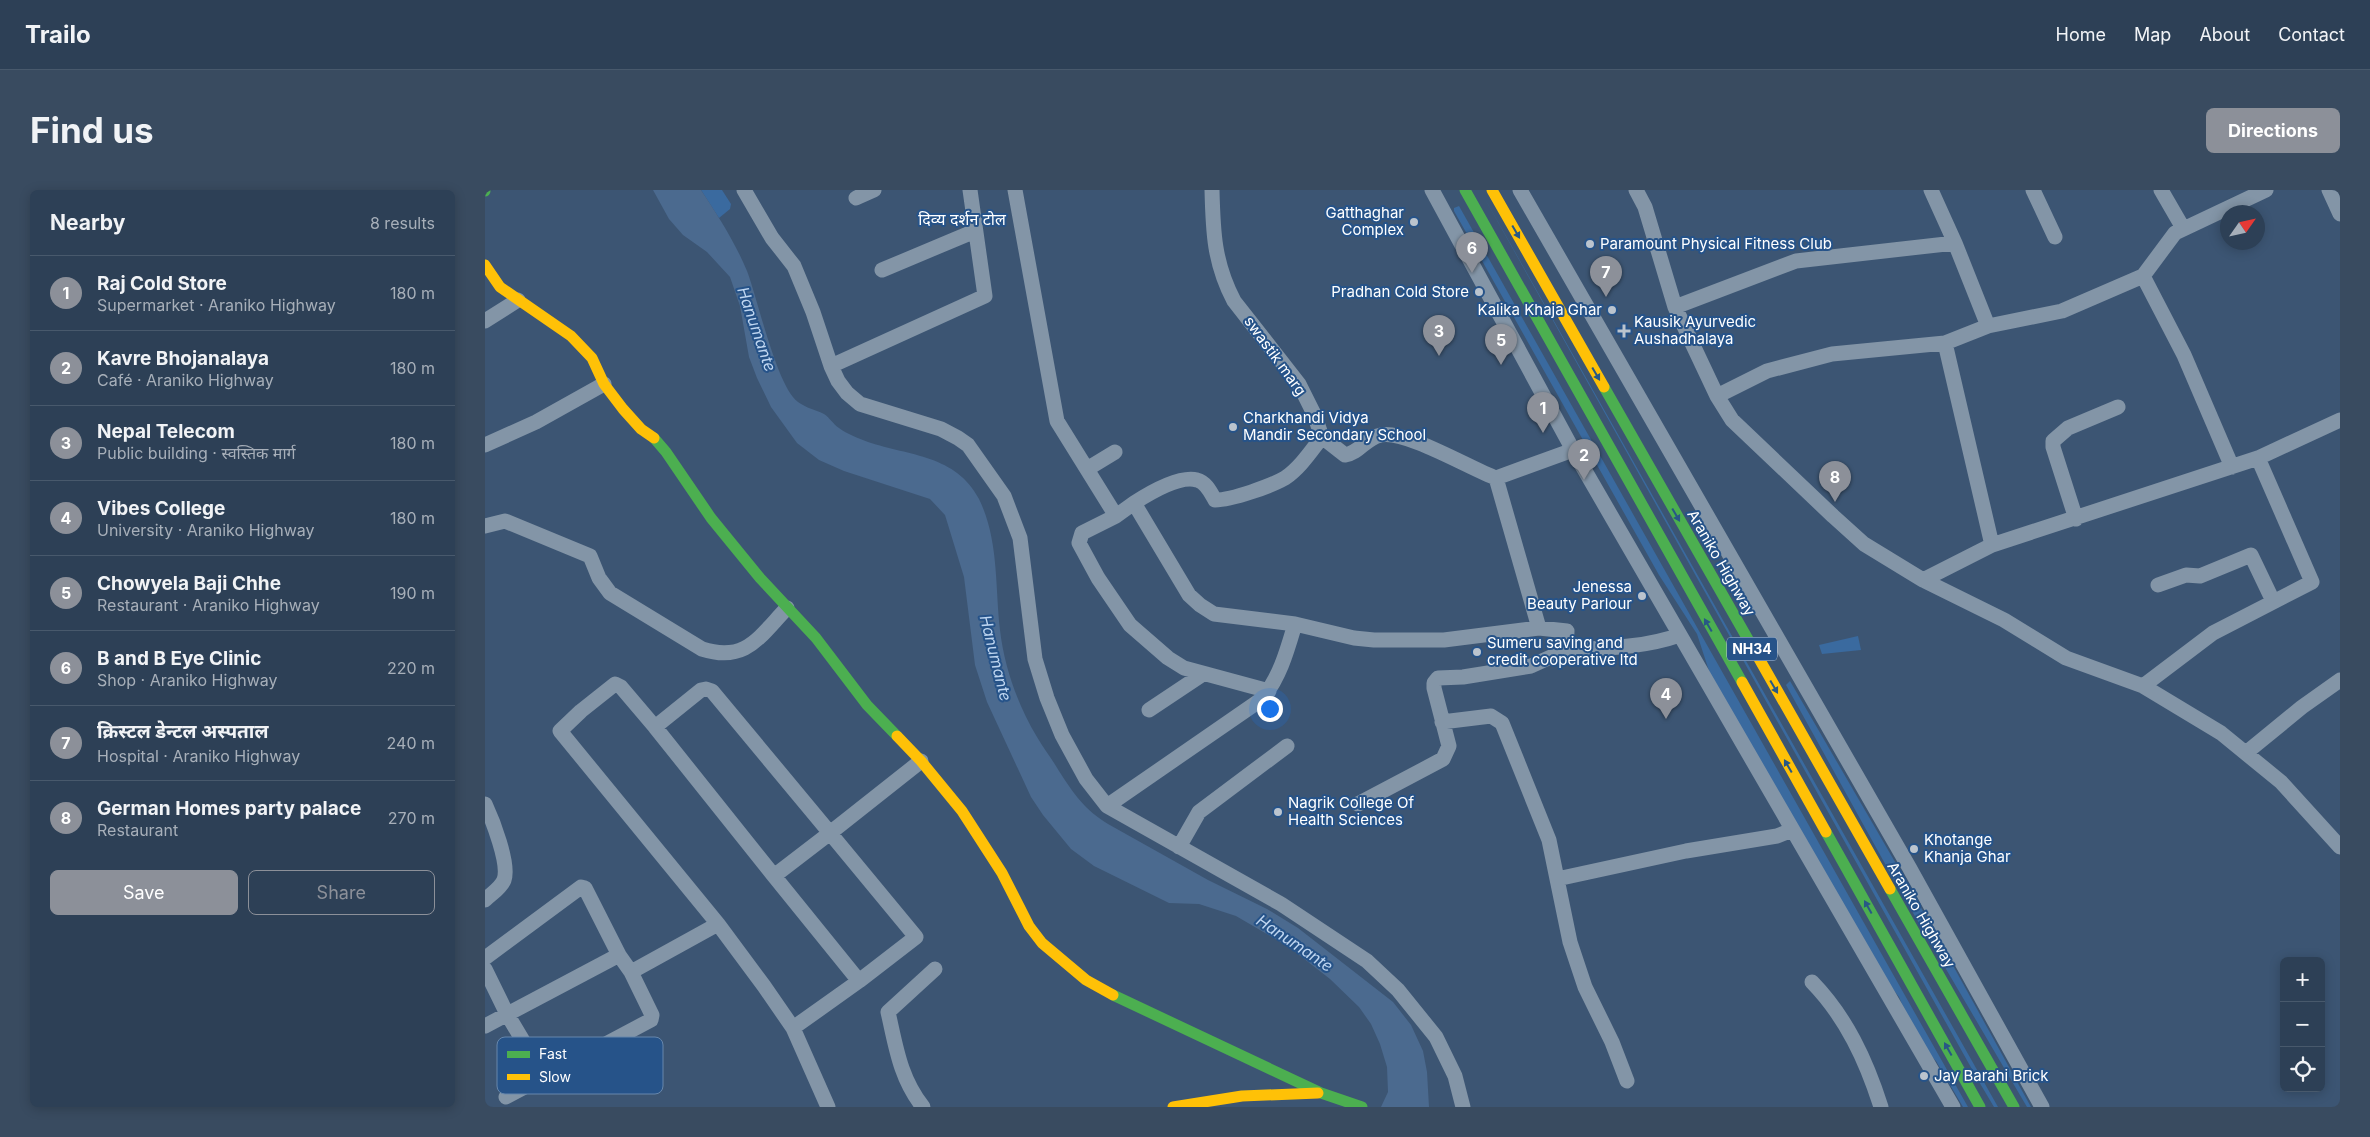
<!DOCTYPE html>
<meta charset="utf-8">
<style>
:root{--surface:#2d4056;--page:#394b60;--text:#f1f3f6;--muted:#a7afb9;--line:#48596c;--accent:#8c9099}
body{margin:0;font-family:Inter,"Noto Sans Devanagari",sans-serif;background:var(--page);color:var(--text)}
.controls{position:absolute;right:15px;bottom:15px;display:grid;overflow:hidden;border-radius:8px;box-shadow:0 2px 12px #0003}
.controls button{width:45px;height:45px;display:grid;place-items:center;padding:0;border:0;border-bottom:1px solid var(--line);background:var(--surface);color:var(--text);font:25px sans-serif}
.compass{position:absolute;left:1735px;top:15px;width:45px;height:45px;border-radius:50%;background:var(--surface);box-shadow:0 2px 12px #0003;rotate:56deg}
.you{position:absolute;left:784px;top:518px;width:18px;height:18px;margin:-12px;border:4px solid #fff;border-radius:50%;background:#1a73e8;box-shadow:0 0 0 8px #1a73e833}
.badge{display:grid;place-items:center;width:32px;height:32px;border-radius:50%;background:var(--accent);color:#fff;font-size:16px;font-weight:700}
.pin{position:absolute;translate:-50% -41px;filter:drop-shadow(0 1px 2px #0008)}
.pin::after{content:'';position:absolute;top:26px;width:18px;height:15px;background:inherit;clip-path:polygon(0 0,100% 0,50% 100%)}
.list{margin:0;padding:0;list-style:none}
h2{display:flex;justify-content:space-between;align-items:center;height:65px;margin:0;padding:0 20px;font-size:21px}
h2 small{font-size:16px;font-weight:400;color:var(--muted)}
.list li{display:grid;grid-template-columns:32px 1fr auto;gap:15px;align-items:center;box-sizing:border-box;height:75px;padding:0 20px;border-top:1px solid var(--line)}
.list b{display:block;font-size:19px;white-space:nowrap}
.list p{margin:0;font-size:16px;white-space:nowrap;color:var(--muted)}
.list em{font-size:16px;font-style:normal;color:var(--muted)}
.actions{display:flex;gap:10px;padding:15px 20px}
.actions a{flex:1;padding:11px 0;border:1px solid var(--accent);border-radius:8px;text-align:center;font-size:18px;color:var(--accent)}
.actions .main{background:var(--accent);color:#fff}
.icon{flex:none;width:28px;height:28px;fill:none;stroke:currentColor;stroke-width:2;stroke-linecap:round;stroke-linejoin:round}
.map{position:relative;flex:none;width:1855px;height:917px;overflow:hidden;border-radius:8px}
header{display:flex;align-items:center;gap:30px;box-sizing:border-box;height:70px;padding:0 25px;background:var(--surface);border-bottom:1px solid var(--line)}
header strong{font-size:24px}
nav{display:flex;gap:28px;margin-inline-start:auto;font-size:18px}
.intro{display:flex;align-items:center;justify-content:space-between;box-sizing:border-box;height:120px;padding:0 30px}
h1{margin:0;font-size:35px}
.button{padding:12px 22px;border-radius:8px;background:var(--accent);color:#fff;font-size:18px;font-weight:700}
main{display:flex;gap:30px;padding:0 30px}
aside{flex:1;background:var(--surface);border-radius:8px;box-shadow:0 2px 12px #0003}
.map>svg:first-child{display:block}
.green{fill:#3a6a9f}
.water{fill:#4b6a8f}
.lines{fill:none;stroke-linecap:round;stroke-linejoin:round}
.street{stroke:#8395a7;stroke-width:15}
.fast{stroke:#4caf50;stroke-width:11}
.slow{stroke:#ffc107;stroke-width:11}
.oneway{fill:#285886}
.poi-dot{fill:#bbc4ce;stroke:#265389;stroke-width:2}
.labels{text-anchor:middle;stroke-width:4;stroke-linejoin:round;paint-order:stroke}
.shield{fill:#265389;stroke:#becbdc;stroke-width:1}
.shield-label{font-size:14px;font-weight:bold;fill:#fff}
.poi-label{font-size:15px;fill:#fff;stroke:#265389;text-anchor:start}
.street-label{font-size:15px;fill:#fff;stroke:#265389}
.neighbourhood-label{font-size:16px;fill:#fff;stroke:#265389}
.water-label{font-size:16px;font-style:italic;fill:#bfd6f1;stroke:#265389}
.key{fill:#265389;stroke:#6787ac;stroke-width:1}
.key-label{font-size:14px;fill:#fff}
</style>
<header>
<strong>Trailo</strong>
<nav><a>Home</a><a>Map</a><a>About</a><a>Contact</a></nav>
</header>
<div class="intro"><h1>Find us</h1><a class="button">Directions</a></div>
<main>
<aside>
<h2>Nearby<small>8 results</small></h2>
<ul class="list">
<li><span class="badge">1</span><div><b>Raj Cold Store</b><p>Supermarket · Araniko Highway</p></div><em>180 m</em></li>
<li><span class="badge">2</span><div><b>Kavre Bhojanalaya</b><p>Café · Araniko Highway</p></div><em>180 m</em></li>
<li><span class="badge">3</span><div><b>Nepal Telecom</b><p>Public building · स्वस्तिक मार्ग</p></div><em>180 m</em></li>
<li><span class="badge">4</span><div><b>Vibes College</b><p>University · Araniko Highway</p></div><em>180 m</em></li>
<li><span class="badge">5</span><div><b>Chowyela Baji Chhe</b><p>Restaurant · Araniko Highway</p></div><em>190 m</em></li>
<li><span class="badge">6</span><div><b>B and B Eye Clinic</b><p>Shop · Araniko Highway</p></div><em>220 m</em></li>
<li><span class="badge">7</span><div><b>क्रिस्टल डेन्टल अस्पताल</b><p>Hospital · Araniko Highway</p></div><em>240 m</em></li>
<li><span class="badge">8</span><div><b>German Homes party palace</b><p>Restaurant</p></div><em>270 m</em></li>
</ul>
<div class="actions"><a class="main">Save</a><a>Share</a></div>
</aside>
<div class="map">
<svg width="1855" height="917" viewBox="0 0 1855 917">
<rect width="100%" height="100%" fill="#3c5573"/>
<path class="green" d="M216 0H237L246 14 245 19 234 28Z
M995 0 1513 917H1509L1493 890Z
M974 16 1483 917H1478L1451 871 1439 859 1424 831 1414 807 1400 789 1227 490 1212 444 1174 385 969 21V18Z
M1373 446 1376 460 1337 464 1334 455Z
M1305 491 1428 703 1546 917H1542L1414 699 1301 495Z"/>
<path class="water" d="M168 0H216C233 26 250 52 262 81 273 110 292 197 313 212 321 218 331 220 339 224 345 228 348 234 354 238 362 244 373 248 383 252 425 266 471 265 494 309 514 350 510 396 515 440 519 476 533 516 552 547 559 559 567 569 574 581 588 603 600 620 623 634L723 690 782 719 813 738 908 812 926 835 938 861 942 882 944 917H896L903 902 902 877 895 854 886 834 874 817 845 789 804 757 751 726 714 714 684 713 609 676 586 659 558 625 546 607 502 512 490 475 479 387 460 325 445 309 359 281 334 270 312 253 286 217 272 188 264 167 255 116 245 87 222 62 198 45 184 29Z"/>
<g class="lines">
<path class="street" d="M259 0 287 48 309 76 328 122 346 176 353 191 362 203 375 214 456 239 473 248 483 255 519 306 535 348 550 469 562 508 577 545 601 589 622 616 796 714 882 771 913 800 951 847 970 886 978 917
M530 0 572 231 631 326 649 313 704 405 715 415 729 424 810 434 869 448 889 450H959L1054 438 1082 441 1081 460C1120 458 1158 458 1195 445
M727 0C728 42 729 73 749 111L814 194 829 224 837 247 860 265C874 263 882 247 896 245 921 240 986 279 1011 288
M947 0 1088 260 1468 917
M1035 0 1424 677 1557 917
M1151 0 1160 17 1190 117 1232 206 1247 230 1348 326 1379 354 1438 390 1519 430 1581 468 1658 496 1736 543 1796 592 1855 657
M1446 0 1470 53 1503 136
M1548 0 1570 47
M1676 0 1698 38
M1844 0 1855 24
M371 8 389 0
M397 80 490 41
M1658 86 1699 165 1747 277
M1190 117 1311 71 1470 53
M0 131 33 110
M1460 153 1507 355
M346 176 500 106 485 0
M1232 206 1282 181 1347 164 1460 153 1503 136 1577 121 1658 86 1690 43 1781 0
M0 255 51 232 119 194
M602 279 630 262
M1011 288 1054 438
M1011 288 1088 260
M649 313C663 304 694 285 712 290 721 292 726 303 730 310 747 310 786 296 800 288 815 278 826 261 837 247
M631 326 597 343 594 353 613 388 645 435 683 468 699 478 784 501
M1591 329 1568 257V251L1583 238 1633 217
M0 336 20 331 105 366 114 388 125 403 217 459C261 473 274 447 302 418
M1438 390 1507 355 1773 268 1855 230
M1673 395 1701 385 1715 386 1766 365 1788 411
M1658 496 1728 443 1827 392 1773 268
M221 499 227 501 345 643 289 686 170 537 216 500Z
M664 520 718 484
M957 532 1006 526 1017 533 1064 650 1072 689
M170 537 136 497 130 494 96 521 75 541 233 734 279 796 308 838 343 917
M1762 562 1817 517 1855 490
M0 614C7 629 25 674 19 690 16 698 6 704 0 710
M873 614 958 569 964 556 949 498V493L953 488 978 487 1046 476 1081 460
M622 616 777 509C795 487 802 461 810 434
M694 657 714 622 802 556
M289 686 374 791
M0 768 96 697 100 698 134 765
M0 779 22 824 59 886
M1327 792C1361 827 1381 870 1396 917
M0 836 134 765 146 782 233 734
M308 838 374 791 431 747 345 643 436 571
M1142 891 1127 852 1100 797 1085 752 1072 689 1201 661 1292 646 1307 640
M21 907 166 830 167 825 146 782
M438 917C415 888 411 857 403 822L450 779"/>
<path class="fast" d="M0 0V1
M980 0 1257 492
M1119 197 1268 458
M169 248 181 262 226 328 275 388 331 448 382 515 412 546
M1341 642 1495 917
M1405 699 1529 917
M628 805 836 903 877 917"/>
<path class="slow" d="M1007 0 1119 197
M0 75 15 97 86 146 107 168 119 194 138 219 156 239 169 248
M1268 458 1405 699
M1257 492 1341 642
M412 546 436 571 477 621 517 683 544 736 557 753 601 790 628 805
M688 917 757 906 833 903"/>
</g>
<defs><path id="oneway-solid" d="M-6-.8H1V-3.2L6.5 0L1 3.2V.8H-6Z" transform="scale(1.25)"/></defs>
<g class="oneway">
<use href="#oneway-solid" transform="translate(1031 42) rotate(60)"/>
<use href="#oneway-solid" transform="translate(1111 184) rotate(60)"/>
<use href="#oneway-solid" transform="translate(1191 325) rotate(60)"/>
<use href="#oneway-solid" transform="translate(1223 435) rotate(-120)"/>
<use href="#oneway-solid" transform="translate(1289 497) rotate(60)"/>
<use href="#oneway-solid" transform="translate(1303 576) rotate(-120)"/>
<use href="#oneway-solid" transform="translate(1383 717) rotate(-119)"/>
<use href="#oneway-solid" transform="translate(1463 859) rotate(-119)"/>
</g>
<g class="poi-dot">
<circle cx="929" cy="32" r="5"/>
<circle cx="1105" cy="54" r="5"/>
<circle cx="994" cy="102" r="5"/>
<circle cx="1127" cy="120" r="5"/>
<path d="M1136.5 133.5h5v5h5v5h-5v5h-5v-5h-5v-5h5z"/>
<circle cx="748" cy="237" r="5"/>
<circle cx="1157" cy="406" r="5"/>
<circle cx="992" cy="462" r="5"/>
<circle cx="793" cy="622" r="5"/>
<circle cx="1429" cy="659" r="5"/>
<circle cx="1439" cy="886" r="5"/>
</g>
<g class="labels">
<rect class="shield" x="1242" y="447.5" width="50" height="23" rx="4"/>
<g class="shield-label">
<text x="1267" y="464">NH34</text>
</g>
<g class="poi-label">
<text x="919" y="28" text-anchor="end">Gatthaghar<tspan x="919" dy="17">Complex</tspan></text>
<text x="1115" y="59">Paramount Physical Fitness Club</text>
<text x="984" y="107" text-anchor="end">Pradhan Cold Store</text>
<text x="1117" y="125" text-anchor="end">Kalika Khaja Ghar</text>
<text x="1149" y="137">Kausik Ayurvedic<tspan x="1149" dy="17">Aushadhalaya</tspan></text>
<text x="758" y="233">Charkhandi Vidya<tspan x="758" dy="17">Mandir Secondary School</tspan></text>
<text x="1147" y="402" text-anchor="end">Jenessa<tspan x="1147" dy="17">Beauty Parlour</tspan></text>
<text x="1002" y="458">Sumeru saving and<tspan x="1002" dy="17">credit cooperative ltd</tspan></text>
<text x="803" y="618">Nagrik College Of<tspan x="803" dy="17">Health Sciences</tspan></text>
<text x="1439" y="655">Khotange<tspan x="1439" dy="17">Khanja Ghar</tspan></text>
<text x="1449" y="891">Jay Barahi Brick</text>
</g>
<g class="street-label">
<text transform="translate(790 166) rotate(54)" y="5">swastik marg</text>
<text transform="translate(1236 373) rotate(60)" y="5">Araniko Highway</text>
<text transform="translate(1436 725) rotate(60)" y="5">Araniko Highway</text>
</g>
<g class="neighbourhood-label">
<text x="477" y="35">दिव्य दर्शन टोल</text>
</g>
<g class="water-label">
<text transform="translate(272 139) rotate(71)" y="6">Hanumante</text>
<text transform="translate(511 468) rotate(76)" y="6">Hanumante</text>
<text transform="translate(810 753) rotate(34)" y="6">Hanumante</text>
</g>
</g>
<rect x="12" y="847" width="166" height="57" rx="8" class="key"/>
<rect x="22" y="861" width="23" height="7" fill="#4caf50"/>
<rect x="22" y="884" width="23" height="6" fill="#ffc107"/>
<g class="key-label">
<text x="54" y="869">Fast</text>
<text x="54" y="892">Slow</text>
</g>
</svg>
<div class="controls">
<button>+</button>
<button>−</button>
<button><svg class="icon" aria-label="locate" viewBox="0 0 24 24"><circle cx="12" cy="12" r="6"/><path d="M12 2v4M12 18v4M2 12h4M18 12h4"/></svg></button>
</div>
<svg class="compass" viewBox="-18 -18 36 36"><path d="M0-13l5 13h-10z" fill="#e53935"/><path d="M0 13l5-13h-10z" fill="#a7afb9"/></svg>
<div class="you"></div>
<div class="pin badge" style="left:1058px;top:243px">1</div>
<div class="pin badge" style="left:1099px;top:290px">2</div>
<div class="pin badge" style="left:954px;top:166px">3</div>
<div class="pin badge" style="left:1181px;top:529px">4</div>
<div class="pin badge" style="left:1016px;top:175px">5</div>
<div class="pin badge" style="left:987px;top:83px">6</div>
<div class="pin badge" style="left:1121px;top:107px">7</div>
<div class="pin badge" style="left:1350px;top:312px">8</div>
</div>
</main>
